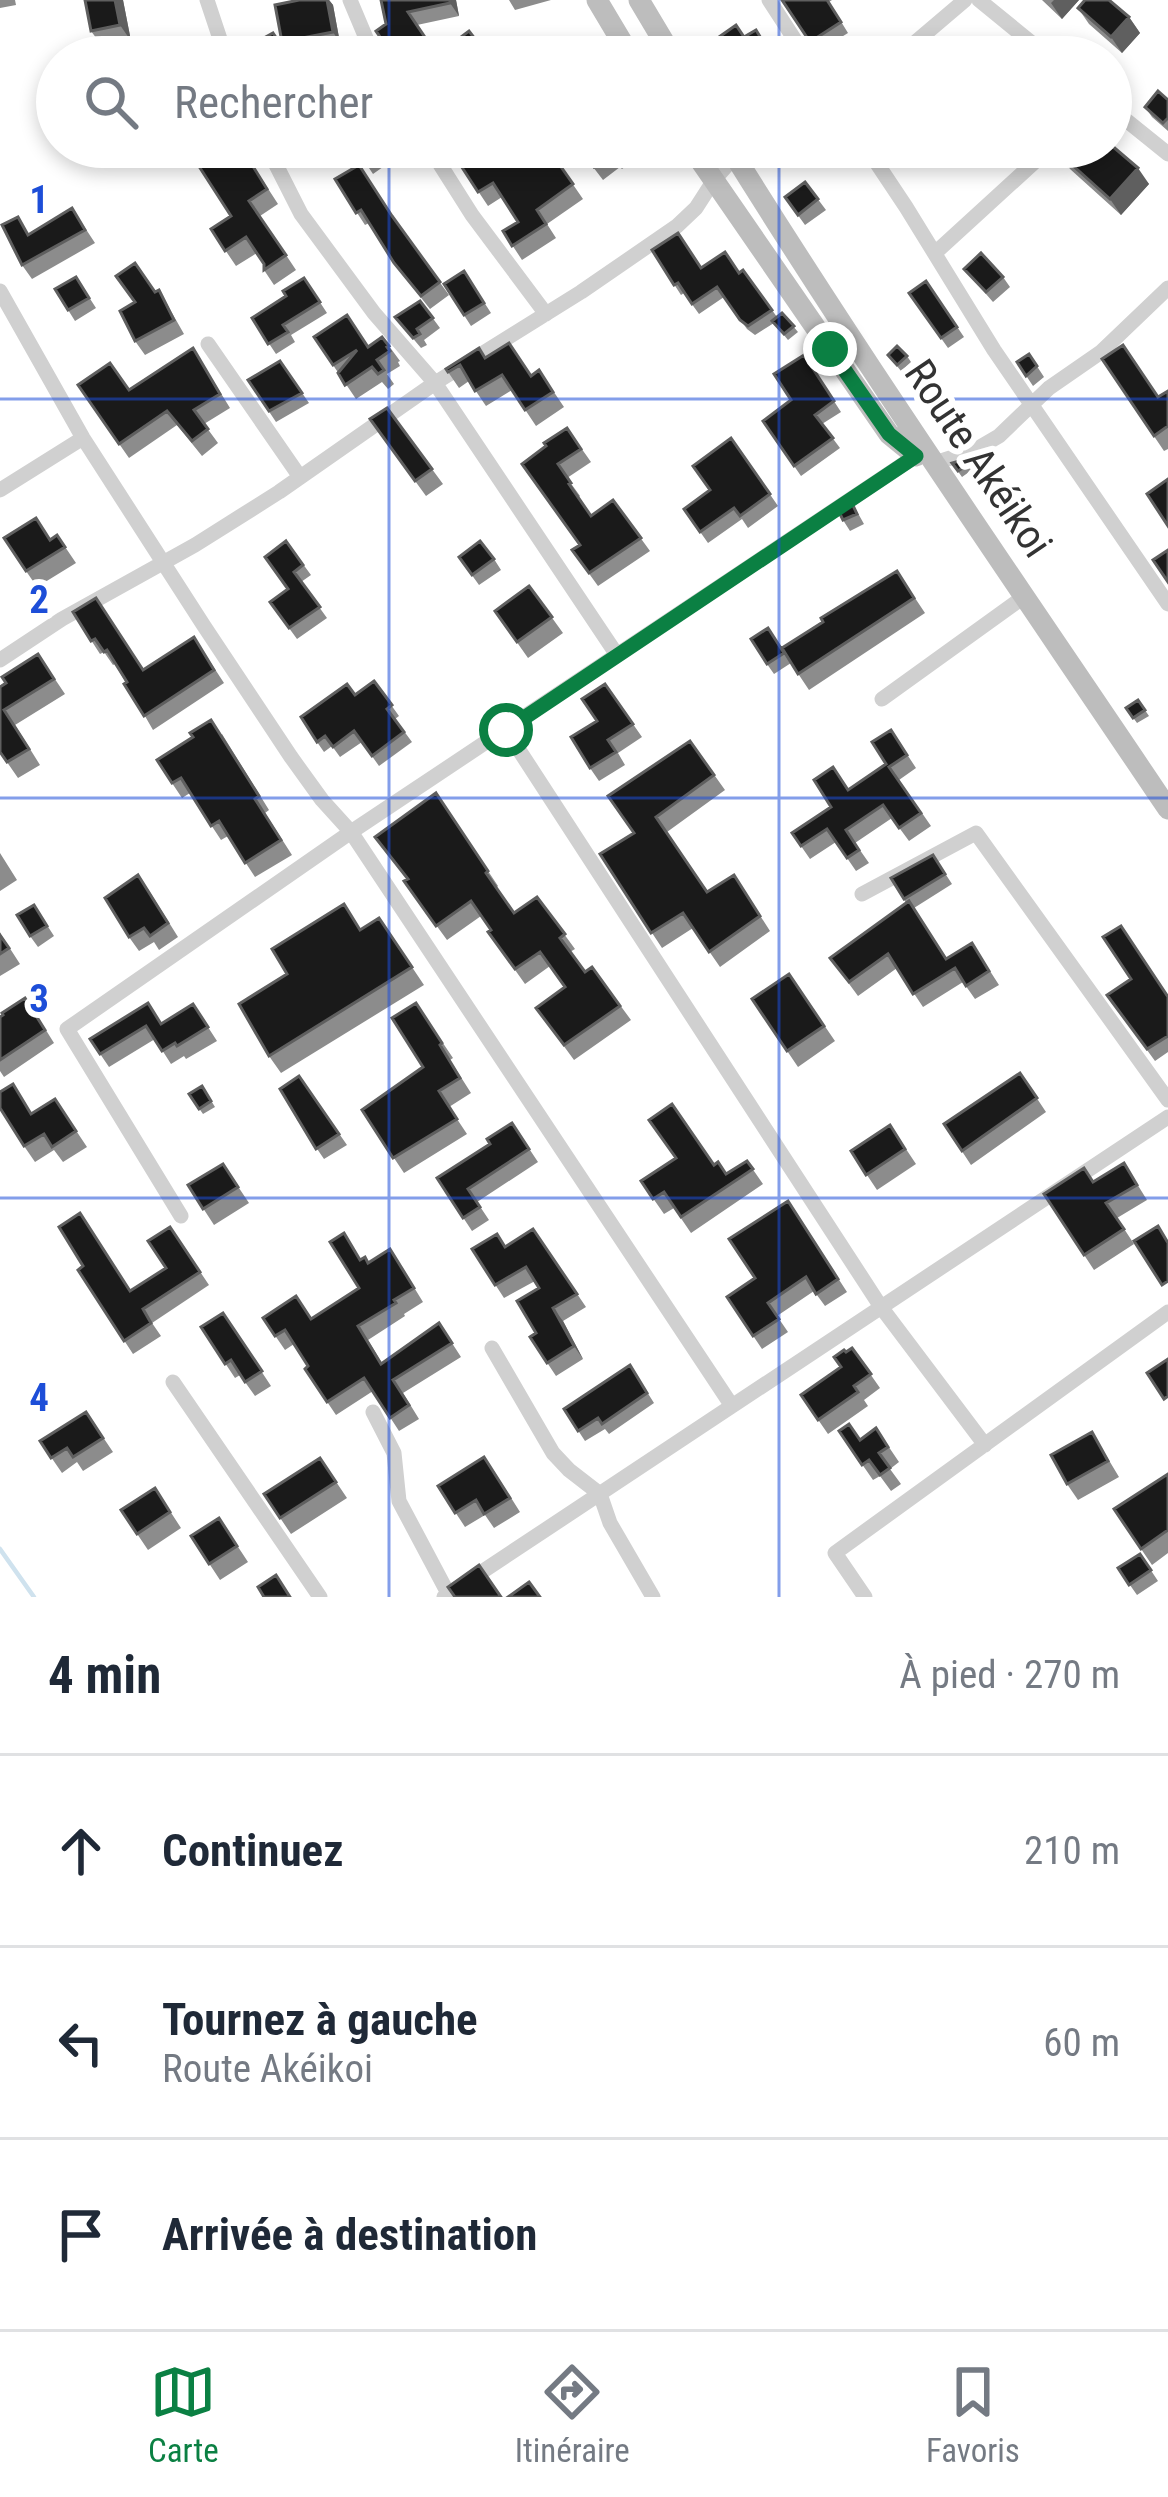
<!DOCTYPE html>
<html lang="fr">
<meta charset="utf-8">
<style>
:root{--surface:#fff;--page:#f2f2f3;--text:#1f2937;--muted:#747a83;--line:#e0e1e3;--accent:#0b8043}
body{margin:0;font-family:"Roboto Condensed",sans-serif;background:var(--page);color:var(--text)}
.stop{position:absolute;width:36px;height:36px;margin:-27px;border:9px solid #0b8043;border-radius:50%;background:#fff}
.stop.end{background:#0b8043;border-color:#fff;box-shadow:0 3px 12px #0008}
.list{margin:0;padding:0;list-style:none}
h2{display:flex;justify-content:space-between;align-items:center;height:156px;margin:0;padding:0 48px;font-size:51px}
h2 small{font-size:39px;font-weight:400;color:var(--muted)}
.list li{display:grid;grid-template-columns:78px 1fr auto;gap:36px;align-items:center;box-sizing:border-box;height:192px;padding:0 48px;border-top:3px solid var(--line)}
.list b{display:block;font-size:45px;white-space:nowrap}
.list p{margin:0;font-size:39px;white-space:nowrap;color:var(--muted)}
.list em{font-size:39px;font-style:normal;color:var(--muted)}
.icon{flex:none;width:66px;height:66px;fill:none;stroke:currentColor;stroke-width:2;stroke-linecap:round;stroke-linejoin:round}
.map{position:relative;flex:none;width:1168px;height:1597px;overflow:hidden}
.search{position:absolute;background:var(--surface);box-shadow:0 6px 18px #0003;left:36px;right:36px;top:36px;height:132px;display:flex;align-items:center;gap:30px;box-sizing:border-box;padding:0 42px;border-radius:66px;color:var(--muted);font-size:45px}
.sheet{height:732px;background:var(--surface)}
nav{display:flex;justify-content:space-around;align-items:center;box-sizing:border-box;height:168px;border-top:3px solid var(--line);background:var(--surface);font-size:33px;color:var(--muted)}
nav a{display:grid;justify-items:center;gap:6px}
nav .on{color:var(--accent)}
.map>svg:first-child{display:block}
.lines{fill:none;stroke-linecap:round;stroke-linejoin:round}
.stream{stroke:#cfe2ee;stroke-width:4.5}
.street{stroke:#d0d0d0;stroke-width:15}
.secondary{stroke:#bdbdbd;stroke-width:21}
.wall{fill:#8c8c8c}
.shaded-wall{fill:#5f5f5f}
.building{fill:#1a1a1a;stroke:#5f5f5f;stroke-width:3}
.route{stroke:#0b8043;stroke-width:15}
.grid{fill:none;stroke:#1d4ed8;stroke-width:3;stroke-opacity:0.55}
.labels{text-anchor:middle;stroke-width:12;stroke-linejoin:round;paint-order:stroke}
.street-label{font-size:42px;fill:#333;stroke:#fff}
.grid-label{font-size:39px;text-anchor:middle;font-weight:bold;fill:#1d4ed8;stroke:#fff;stroke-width:12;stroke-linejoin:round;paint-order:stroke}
</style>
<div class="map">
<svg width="1168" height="1597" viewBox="0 0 1168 1597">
<rect width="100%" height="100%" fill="#fff"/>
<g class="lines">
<path class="stream" d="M0 1549 34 1597"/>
<path class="street" d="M207 0 226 57
M350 0 374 57
M769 0 806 57
M979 0 1049 57
M898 57 965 0
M1111 108 1168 154
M267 147 301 214 374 313 435 383 617 655
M429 147 472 215 546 314
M866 147 906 207 994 350 1168 604
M935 253 1051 147
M0 291 83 438 204 626 291 757 322 800 351 832 732 1406
M208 344 300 477
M935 463 975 450 999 436 1049 388 1101 352 1168 288
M0 490 83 438
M0 660 62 619 195 545 279 492 435 383 581 292 677 226 696 208 714 180 735 156
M882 699 1025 596
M506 730 881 1307 985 1445
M862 894 976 833 1168 1100
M181 1216 67 1029 351 832 923 451
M492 1348 553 1453 569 1470 600 1494 610 1523 653 1597
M173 1382 320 1597
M373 1412 394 1453 399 1501 450 1597
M444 1597 1168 1117
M865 1597 835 1553 1168 1312"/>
<path class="secondary" d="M597 0 631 57
M639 0 673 57
M691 147 889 434 916 456
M729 147C869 372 1020 589 1168 809"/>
</g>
<path class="wall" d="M0 0H15L16 5 0 8Z
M115 0H123L131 41 102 46 91 31Z
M299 0H329L333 5 340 43 289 53 282 42Z
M381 0H456L459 16 417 25 437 55 489 57H394Z
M509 0H551L515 10Z
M782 0H832L829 2 848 33 817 52Z
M1042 0H1079L1062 19Z
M1078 8 1129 17 1140 33 1122 53 1089 24Z
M1168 100V131L1152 117 1145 107Z
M1111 142 1149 184 1121 215 1070 169 1059 153Z
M241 147 278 204 260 216 296 270 274 285 264 270V264L257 253 236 266 211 229 231 216Z
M316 147H352L326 161Z
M355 147H380L390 162 373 174Z
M547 147 583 199 547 224 556 238 522 260 503 231 518 222 502 197 488 206 452 152 534 155Z
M573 147H651L654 151 634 164 632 161 622 169 620 167 603 180 590 163 586 165Z
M335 179 398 225 449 295 430 309 403 275 369 223 365 225Z
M805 182 826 210 805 225 785 197Z
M72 208 95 243 32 279 22 265 30 234Z
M652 250 701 267 739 272 743 270 777 317 782 313 798 332 788 340 774 323 755 335 747 329 724 297 699 314 684 293 681 295Z
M964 269 1003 277 1010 287 993 302Z
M464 271 491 313 471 326 444 284Z
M76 277 96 308 75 321 55 289Z
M304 278 327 313 291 335 295 342 276 354 252 318 286 296Z
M926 281 964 337 948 348 909 293Z
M159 290 184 334 145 355 135 341 155 292Z
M420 301 440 328 424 340 427 345 421 348 395 317Z
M314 337 369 346H389L400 361 398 362 400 366 387 374 394 384 388 389 382 382 356 399Z
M193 348 230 408 204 424 218 443 202 456 177 425 129 458 78 385 129 390Z
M1029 354 1044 377 1033 386 1017 362Z
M804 355 841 412 822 424 840 448 801 476 763 421 791 400Z
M888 355 907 356 911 362 901 371Z
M486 357 531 376 539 370 564 407 536 426 512 390 486 406 469 381 459 388 446 369Z
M1102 359 1158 397 1168 391V449L1164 451Z
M280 361 309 403 276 422 248 380Z
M387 408 443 484 426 496 370 419Z
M567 428 591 462 567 478 580 496 578 498 591 516 613 500 650 551 598 586 572 550 580 545 546 446Z
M731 438 778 506 748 528 742 519 708 543 684 509 710 490Z
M973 457 979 465 962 477 952 463Z
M850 499 864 524 850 531 843 520Z
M57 535 76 563 37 587 26 571 50 540Z
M286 541 311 575 301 582 327 618 297 639 270 602 288 589Z
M459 557 494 559 501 570 479 585Z
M897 571 925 613 809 690 791 663 774 674 767 664 782 648Z
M529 586 563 633 528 658 495 611Z
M73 612 144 669 194 637 224 683 153 730 115 664 113 665 104 652 100 654Z
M38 654 65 694 15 725 40 765 18 778 0 752V687Z
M374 681 399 716 395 719 412 742 379 766 362 742 340 757 332 746 324 752 317 742 355 695Z
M605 684 642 737 618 753 625 765 599 781 590 768Z
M1138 700 1149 716 1137 723 1126 708Z
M891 730 916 768 899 780 931 826 909 841 892 818 855 843 869 863 856 871 836 842 810 859 792 833 831 807 849 790 886 764Z
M222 734 269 810 265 813 292 855 255 877 228 836 221 840 190 793 182 798 172 783Z
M690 741 725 790 667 832 708 892 734 875 770 931 720 967 693 928 662 948 600 854 634 833Z
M436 793 498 886 496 888 514 913 537 897 575 949 570 952 585 972 592 967 631 1020 574 1060 536 1008 565 987 550 966 525 984 488 932 491 930 481 916 447 940 404 881 407 879 375 837Z
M0 853 17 880 0 891Z
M933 855 952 884 914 908 947 959 972 943 999 985 975 999 963 982 923 1007 897 968 858 996 830 958 906 903 891 878Z
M148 889 178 937 159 950 154 942 139 951 129 937Z
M34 905 54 936 38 947 30 936Z
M379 918 424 985 281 1073 269 1056 361 929Z
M0 933 20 964 0 976Z
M789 974 835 1041 798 1067 752 999Z
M1107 995 1168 996V1052L1155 1061Z
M416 1003 453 1058 450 1060 471 1093 449 1107 467 1134 404 1173 362 1110 423 1067Z
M193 1004 217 1041 186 1059 184 1056 171 1064 155 1039 109 1067 90 1039 161 1023Z
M34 1011 54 1043 4 1077 0 1071V1017Z
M1020 1073 1046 1112 971 1165 944 1124Z
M299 1076 347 1145 324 1159 296 1118 298 1117Z
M202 1086 215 1107 203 1114 189 1094Z
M55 1099 87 1147 63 1162 54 1150 35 1162 24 1146 32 1113Z
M512 1123 538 1162 477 1202 489 1220 472 1231 437 1178 490 1144Z
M890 1125 916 1164 877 1190 851 1151Z
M747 1161 763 1184 691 1233 674 1208 664 1214 641 1181 714 1165 726 1174Z
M1124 1163 1147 1200 1117 1218 1134 1244 1094 1270 1044 1194 1093 1182Z
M223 1164 249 1203 214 1225 188 1185Z
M788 1201 847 1292 825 1306 814 1291 777 1316 788 1332 762 1349 727 1297 755 1278Z
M170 1227 209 1285 152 1323 161 1336 133 1354 78 1270 131 1290 166 1268Z
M533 1229 586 1307 563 1321 583 1359 556 1376 530 1337 536 1333 539 1288 535 1281 504 1298 472 1249 506 1246Z
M361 1259 368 1263H399L423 1302 404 1314 405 1316 368 1340 382 1363 439 1323 461 1357 403 1393 419 1419 399 1431 373 1391 336 1415 305 1369 308 1366 294 1344 285 1350 263 1318 312 1319 359 1288Z
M223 1313 271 1386 255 1396 240 1375 235 1378 201 1327Z
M852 1348 880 1388 864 1400 868 1406 828 1434 801 1395 841 1367 846 1352Z
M630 1365 654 1403 609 1434 605 1429 585 1441 564 1409Z
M86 1412 113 1452 83 1471 77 1462 62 1473 40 1441Z
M876 1428 899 1462 890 1469 901 1484 891 1491 880 1476 873 1480 839 1431 860 1440Z
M1092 1432 1119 1477 1078 1500 1067 1484Z
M320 1458 347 1498 291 1534 264 1494Z
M494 1471 520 1512 494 1528 485 1515 465 1527 438 1486Z
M1168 1474V1553L1152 1565 1114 1509Z
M155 1488 181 1528 148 1550 121 1510Z
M219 1518 248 1562 220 1580 191 1536Z
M1140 1554 1158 1581 1137 1595 1118 1568Z"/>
<path class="shaded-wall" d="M115 0H123L131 41 120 25Z
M327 0H329L333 5 340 43 333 32Z
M450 0H456L459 16 450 3Z
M1054 0H1079L1062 19 1051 3Z
M1129 17 1140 33 1122 53 1111 37Z
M1138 168 1149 184 1121 215 1110 199Z
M553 1308 563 1321 583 1359 574 1346Z"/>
<path class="building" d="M85 0H115L120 25 91 31Z
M299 0H327L333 32 282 42 275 5Z
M381 0H450V3L408 12 437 55 469 31 489 57H394L376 31 386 24Z
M782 0H827L841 22 810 42Z
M1085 0H1109L1129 17 1111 37 1078 8Z
M736 25 744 37 756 30 770 53 765 57H722L712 42Z
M273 33 289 57H259L251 45Z
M153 52 154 57H129V56Z
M1158 91 1168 100V118L1163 123 1145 107Z
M1111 145 1138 168 1110 199 1059 153 1065 147H1111Z
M209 147H241L267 189 249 201 286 255 264 270V264L246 237 225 251 211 229 231 216 193 157Z
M355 147H379L362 158Z
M459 147H496L501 153 510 147H528L533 155 547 147 573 184 537 210 546 224 512 246 503 231 518 222 493 183 478 192 452 152Z
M573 147H631L625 151 623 148 613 156 611 154 594 167 581 150 577 153Z
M359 165 392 216 440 282 421 296 394 263 361 210 356 213 335 179Z
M805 182 818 199 798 215 785 197Z
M72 208 85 230 22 265 2 225 18 217 28 235Z
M678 233 701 268 725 252 739 273 743 270 772 310 748 326 740 320 717 287 692 304 678 283 674 285 652 250Z
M981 253 1003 277 986 292 964 269Z
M135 263 155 292 159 290 174 320 135 341 120 311 135 302 116 276Z
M464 271 484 303 464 315 444 284Z
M76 277 89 298 68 310 55 289Z
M304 278 320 302 283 325 288 332 268 344 252 318 286 296 283 291Z
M926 281 957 327 941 338 909 293Z
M420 301 433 318 417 329 420 334 413 338 395 317Z
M782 313 794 326 784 334 772 321Z
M347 315 368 347 382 337 389 346 387 347 390 351 377 360 384 370 378 374 372 367 345 385 338 373 357 350 333 365 314 337Z
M509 343 531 376 539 370 553 392 525 410 502 375 475 391 460 365 448 372 446 369 479 348 485 358Z
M1123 345 1158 397 1168 391V426L1154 436 1102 359Z
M897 346 907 356 897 365 888 355Z
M193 348 220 394 194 410 208 429 192 441 167 411 119 444 78 385 110 363 129 390Z
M1029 354 1037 366 1026 376 1017 362Z
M804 355 834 401 815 415 833 438 794 466 763 421 791 400 774 374Z
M280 361 302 393 269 411 248 380Z
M387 408 432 469 415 481 370 419Z
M567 428 581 449 558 464 571 483 569 484 591 516 613 500 641 538 589 573 572 550 580 545 522 464 546 446 544 443Z
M731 438 770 494 740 516 734 508 700 532 684 509 710 490 693 466Z
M973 457 975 460 958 471 952 463Z
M1168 479V526L1147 494Z
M850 499 857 514 843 520 837 508Z
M36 518 50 540 57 535 65 547 26 571 4 538Z
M286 541 303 565 294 572 320 607 289 628 270 602 288 589 265 557Z
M480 541 494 559 472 575 459 557Z
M1168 550V582L1153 560Z
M897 571 914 598 798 674 782 648 823 622 821 618Z
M529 586 552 617 517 642 495 611Z
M96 598 143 670 194 637 214 670 144 716 124 684 127 682 107 650 104 652 95 639 91 641 73 612Z
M768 628 784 653 767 664 751 639Z
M38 654 54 679 4 710 29 749 7 762 0 752V687L6 683 2 677Z
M374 681 392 705 387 709 404 732 372 756 354 731 333 747 325 736 317 742 301 717 347 684 355 695Z
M605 684 633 724 608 740 616 752 590 768 571 737 597 721 582 699Z
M1138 700 1145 710 1133 718 1126 708Z
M211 720 259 796 255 799 281 840 245 863 219 821 211 826 181 778 172 783 157 760 193 737 190 733Z
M891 730 907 755 889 767 921 813 899 828 883 805 846 830 859 850 847 858 827 829 801 846 792 833 831 807 814 780 833 767 848 790 886 764 872 742Z
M690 741 714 775 656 817 707 892 734 875 760 916 709 952 683 913 651 933 600 854 634 833 608 796Z
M436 793 488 871 486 873 514 913 537 897 565 934 560 938 585 972 592 967 620 1006 564 1045 536 1008 565 987 540 952 515 969 488 932 491 930 471 901 436 926 404 881 408 879 375 837Z
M933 855 945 874 904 899 891 878Z
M138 875 168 923 150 936 144 928 129 937 105 898Z
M909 901 946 959 972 943 989 971 966 986 955 968 913 994 888 954 849 982 830 958Z
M344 904 360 930 379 918 412 967 269 1056 239 1004 287 974 272 949Z
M34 905 47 926 30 936 17 915Z
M1121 926 1168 997V1036L1147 1049 1107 995 1131 979 1103 937Z
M0 935 9 948 0 954Z
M789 974 824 1026 787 1051 752 999Z
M25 998 45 1030 0 1060V1017L3 1015 2 1013Z
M148 1003 161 1024 193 1004 208 1027 177 1046 175 1043 162 1051 146 1026 100 1054 90 1039Z
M416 1003 442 1043 440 1045 460 1078 439 1091 457 1119 393 1158 362 1110 423 1067 392 1018Z
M1020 1073 1037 1098 962 1151 944 1124Z
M299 1076 339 1134 316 1149 280 1089Z
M13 1084 31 1114 55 1099 76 1131 52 1147 44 1134 24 1146 0 1108V1092Z
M202 1086 211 1101 199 1109 189 1094Z
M672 1104 714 1165 718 1162 726 1174 747 1161 753 1169 681 1217 664 1192 653 1199 641 1181 676 1158 649 1120Z
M512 1123 529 1149 468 1189 480 1207 463 1218 437 1178 490 1144 487 1139Z
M890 1125 905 1149 866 1175 851 1151Z
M1124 1163 1137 1185 1106 1203 1124 1229 1084 1255 1044 1194 1084 1168 1093 1182Z
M223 1164 238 1187 203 1209 188 1185Z
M788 1201 838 1279 816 1294 806 1277 768 1303 779 1319 753 1336 727 1297 755 1278 729 1239Z
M80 1213 130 1291 166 1268 148 1241 170 1227 200 1272 143 1309 151 1323 124 1341 78 1270 83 1266 59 1227Z
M1158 1226 1168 1243V1281L1162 1285 1134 1241Z
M533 1229 577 1294 553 1308 574 1346 547 1363 530 1337 536 1333 517 1301 539 1288 526 1267 495 1285 472 1249 497 1234 505 1247Z
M344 1233 360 1260 365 1257 368 1263 390 1249 414 1288 394 1300 396 1303 358 1326 381 1364 439 1323 452 1343 393 1380 409 1405 390 1418 364 1378 327 1402 305 1369 308 1366 285 1330 275 1336 263 1318 296 1296 311 1319 359 1288 330 1242Z
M223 1313 262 1371 245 1382 231 1360 225 1364 201 1327Z
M852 1348 871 1374 854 1386 858 1392 818 1420 801 1395 841 1367 834 1357 844 1350 846 1352Z
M1168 1359V1396L1164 1399 1147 1373Z
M630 1365 647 1393 602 1424 598 1418 578 1431 564 1409Z
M86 1412 103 1438 73 1457 67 1448 51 1458 40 1441Z
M849 1424 860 1440 876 1428 888 1447 879 1453 890 1468 880 1475 869 1460 862 1465 839 1431Z
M1092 1432 1108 1461 1067 1484 1051 1455Z
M484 1457 510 1498 484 1514 476 1500 455 1513 438 1486Z
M320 1458 336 1482 280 1518 264 1494Z
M1168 1474V1530L1141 1549 1114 1509Z
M155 1488 170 1512 137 1534 121 1510Z
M219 1518 237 1546 209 1564 191 1536Z
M1140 1554 1151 1570 1129 1585 1118 1568Z
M479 1565 501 1597H455L448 1587Z
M276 1575 290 1597H264L258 1587Z
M529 1582 540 1597H508Z"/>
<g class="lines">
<path class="route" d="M506 730 916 456 889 434 830 349"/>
</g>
<path class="grid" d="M389 0V57M779 0V57M389 147V1597M779 147V1597M0 399H1168M0 798H1168M0 1198H1168"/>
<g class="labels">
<g class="street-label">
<text transform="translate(979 458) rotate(56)" y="15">Route Akéikoi</text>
</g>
</g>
<g class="grid-label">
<text x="39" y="213">1</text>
<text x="39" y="613">2</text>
<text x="39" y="1012">3</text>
<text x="39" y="1411">4</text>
</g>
</svg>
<div class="stop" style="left:506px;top:730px"></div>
<div class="stop end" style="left:830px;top:349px"></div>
<div class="search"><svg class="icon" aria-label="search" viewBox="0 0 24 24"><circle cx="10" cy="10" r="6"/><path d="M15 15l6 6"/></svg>Rechercher</div>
</div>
<section class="sheet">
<h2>4 min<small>À pied · 270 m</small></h2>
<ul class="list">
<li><svg class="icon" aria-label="ahead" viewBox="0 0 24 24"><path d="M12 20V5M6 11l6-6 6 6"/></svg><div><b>Continuez</b></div><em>210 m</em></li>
<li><svg class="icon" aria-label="left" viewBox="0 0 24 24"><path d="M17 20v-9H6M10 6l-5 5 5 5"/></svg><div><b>Tournez à gauche</b><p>Route Akéikoi</p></div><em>60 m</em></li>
<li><svg class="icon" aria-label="arrive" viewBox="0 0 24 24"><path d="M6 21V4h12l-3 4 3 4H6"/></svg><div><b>Arrivée à destination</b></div></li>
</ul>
</section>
<nav>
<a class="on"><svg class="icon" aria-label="map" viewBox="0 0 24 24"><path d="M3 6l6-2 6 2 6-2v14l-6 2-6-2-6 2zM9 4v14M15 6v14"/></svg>Carte</a>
<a><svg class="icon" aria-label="directions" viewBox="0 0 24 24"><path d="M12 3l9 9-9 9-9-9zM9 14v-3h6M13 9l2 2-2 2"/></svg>Itinéraire</a>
<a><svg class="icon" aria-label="saved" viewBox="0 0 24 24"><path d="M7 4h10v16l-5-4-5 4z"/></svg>Favoris</a>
</nav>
